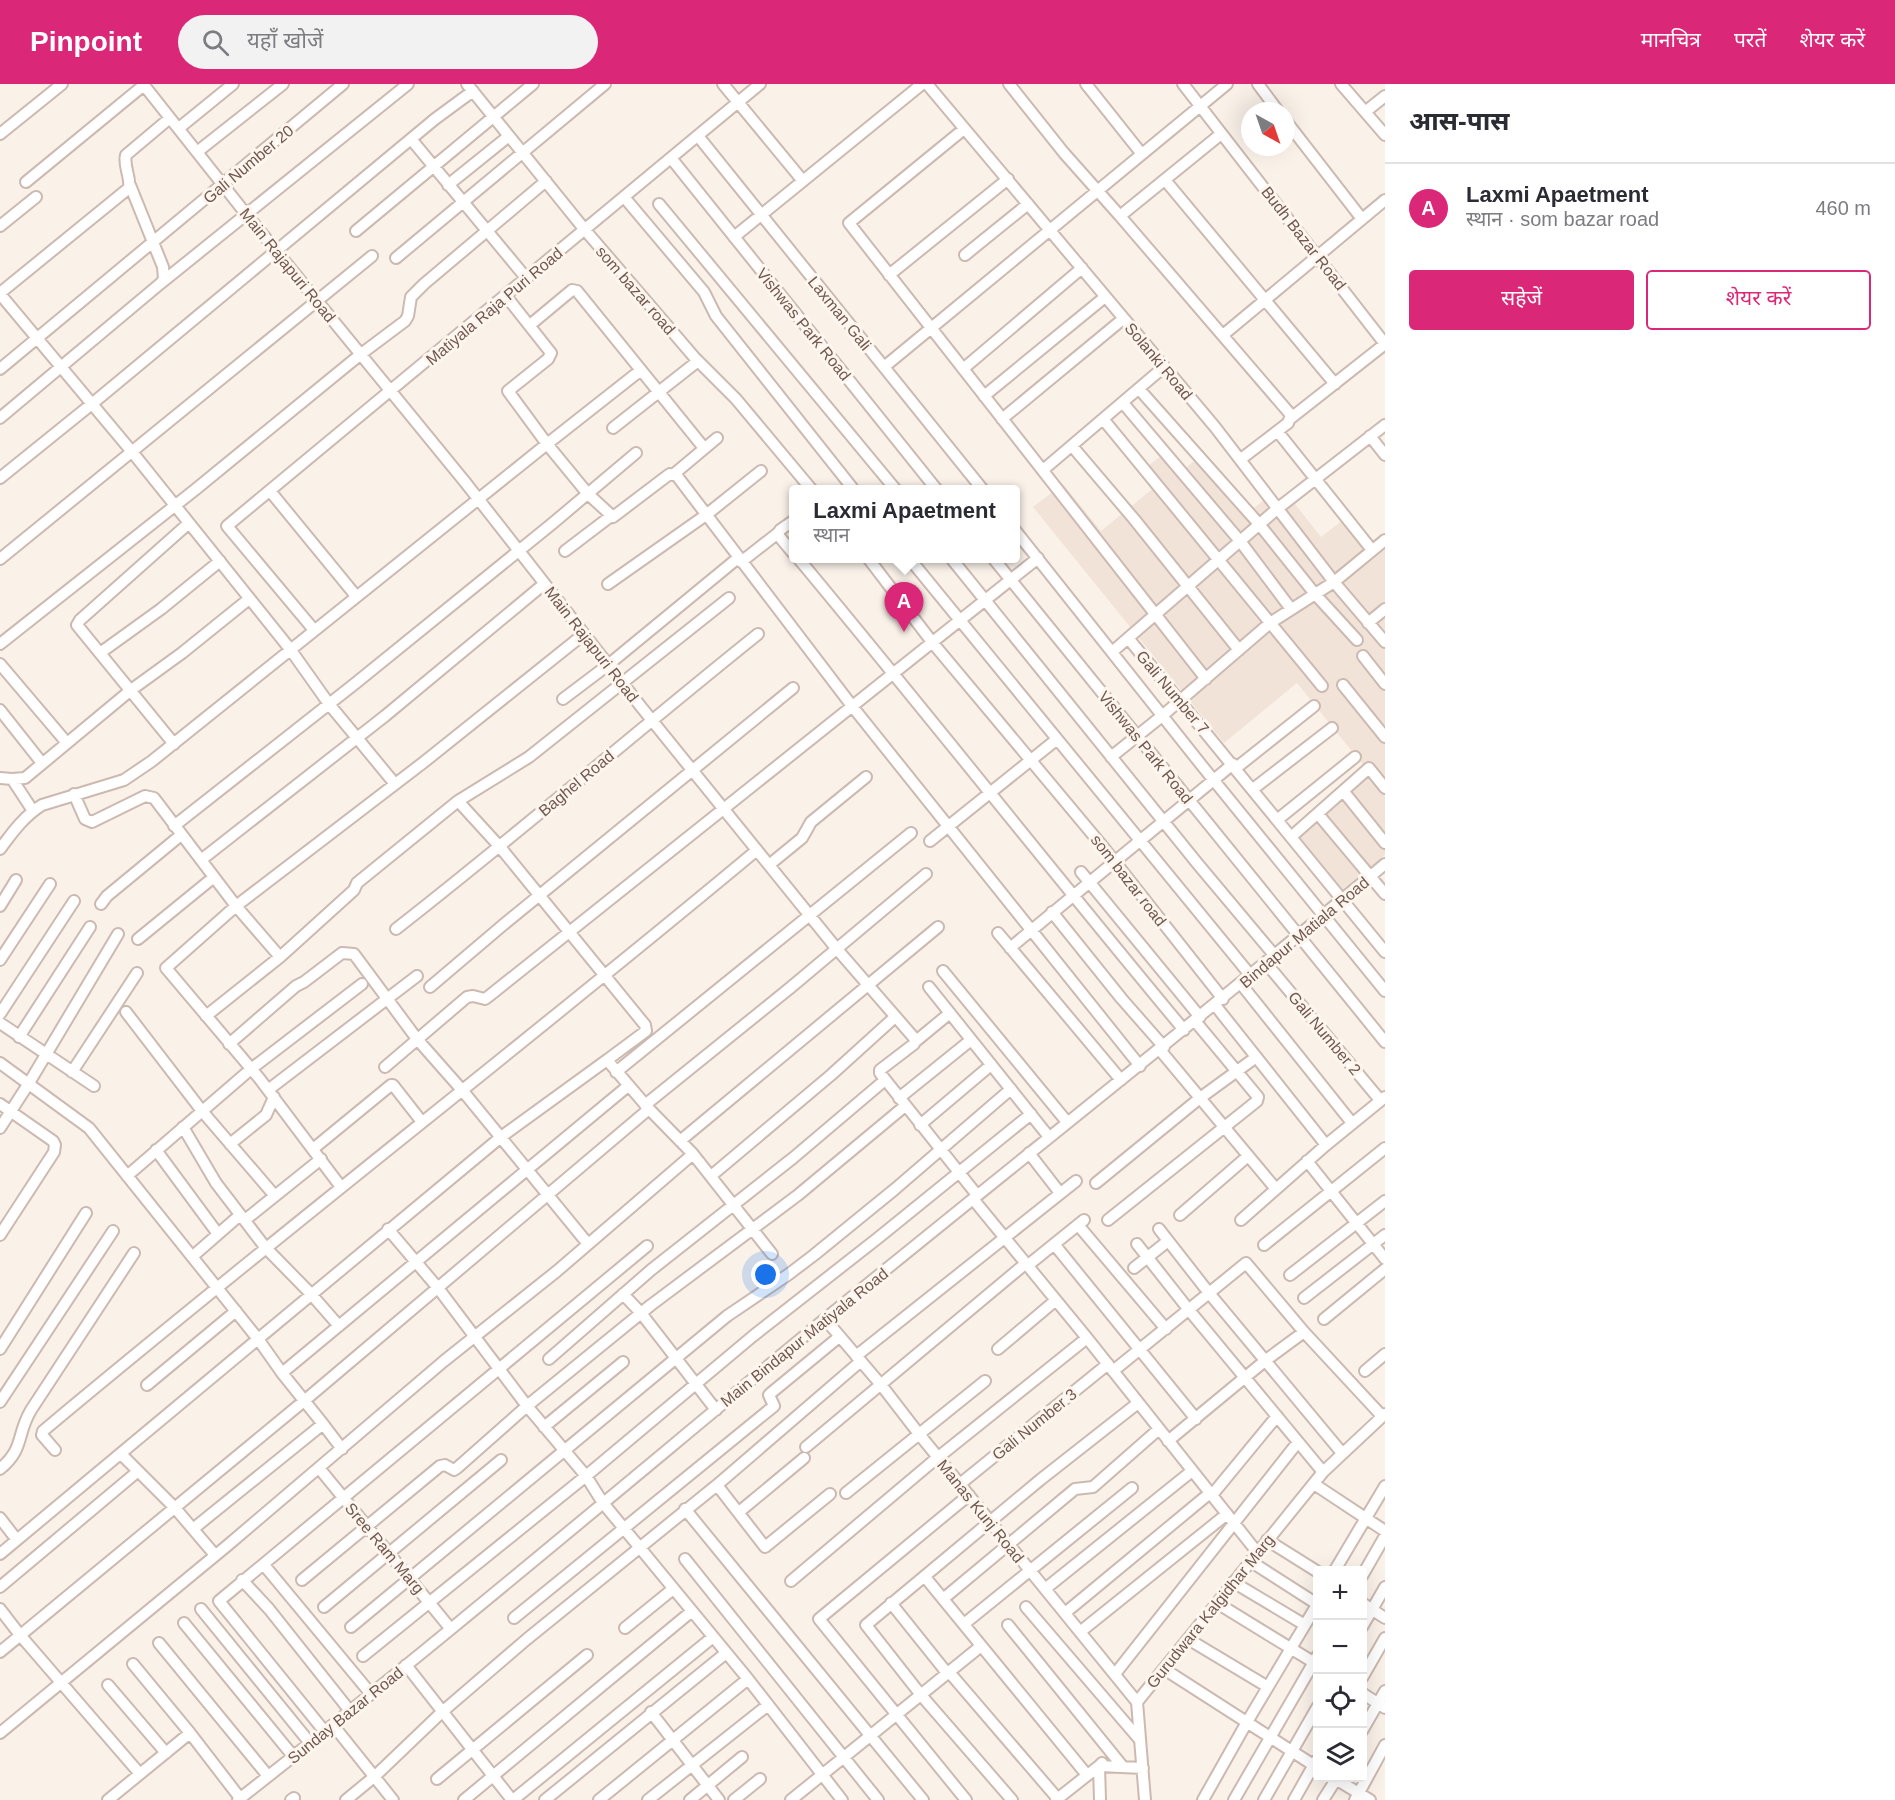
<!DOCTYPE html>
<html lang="hi">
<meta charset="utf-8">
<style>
:root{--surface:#fff;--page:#f2f2f3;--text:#2b2b33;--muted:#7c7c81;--line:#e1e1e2;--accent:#db2777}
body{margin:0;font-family:Arial,"Noto Sans Devanagari",sans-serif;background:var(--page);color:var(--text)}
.controls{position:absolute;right:18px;bottom:18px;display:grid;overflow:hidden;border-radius:6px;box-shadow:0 6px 24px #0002}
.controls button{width:54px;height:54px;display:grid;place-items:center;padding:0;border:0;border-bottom:2px solid var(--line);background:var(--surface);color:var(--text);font:30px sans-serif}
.compass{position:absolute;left:1241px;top:18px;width:54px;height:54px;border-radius:50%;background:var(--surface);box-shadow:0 6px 24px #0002;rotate:140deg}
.you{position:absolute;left:766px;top:1191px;width:21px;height:21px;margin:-15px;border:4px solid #fff;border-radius:50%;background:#1a73e8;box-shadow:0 0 0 9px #1a73e833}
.badge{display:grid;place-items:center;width:39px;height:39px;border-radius:50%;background:var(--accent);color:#fff;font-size:20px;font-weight:700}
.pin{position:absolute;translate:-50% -50px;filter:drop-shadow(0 2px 3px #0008)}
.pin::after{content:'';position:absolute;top:32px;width:21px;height:18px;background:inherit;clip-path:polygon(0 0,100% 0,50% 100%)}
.popup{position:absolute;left:789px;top:401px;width:231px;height:78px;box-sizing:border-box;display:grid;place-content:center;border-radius:6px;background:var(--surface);filter:drop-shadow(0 2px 4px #0005);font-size:20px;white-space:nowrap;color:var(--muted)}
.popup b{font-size:22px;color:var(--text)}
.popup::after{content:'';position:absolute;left:50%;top:100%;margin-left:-12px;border:12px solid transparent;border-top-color:var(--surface)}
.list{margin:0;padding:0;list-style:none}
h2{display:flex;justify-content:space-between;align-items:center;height:78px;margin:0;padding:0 24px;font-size:26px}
h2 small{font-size:20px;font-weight:400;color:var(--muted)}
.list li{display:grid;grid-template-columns:39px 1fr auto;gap:18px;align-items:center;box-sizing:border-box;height:90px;padding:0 24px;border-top:2px solid var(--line)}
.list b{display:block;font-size:22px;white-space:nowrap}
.list p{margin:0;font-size:20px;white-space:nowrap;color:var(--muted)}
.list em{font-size:20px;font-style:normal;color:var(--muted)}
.actions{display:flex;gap:12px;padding:18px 24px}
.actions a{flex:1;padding:14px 0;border:2px solid var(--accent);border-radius:6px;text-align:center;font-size:21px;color:var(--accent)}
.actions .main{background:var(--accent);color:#fff}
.icon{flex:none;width:33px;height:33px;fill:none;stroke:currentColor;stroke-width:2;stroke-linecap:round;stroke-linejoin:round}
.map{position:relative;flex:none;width:1385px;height:1716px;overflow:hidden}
header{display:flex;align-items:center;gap:36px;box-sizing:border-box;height:84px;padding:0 30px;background:var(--accent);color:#fff}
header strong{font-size:28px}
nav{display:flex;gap:33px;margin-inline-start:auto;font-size:21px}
.search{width:420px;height:54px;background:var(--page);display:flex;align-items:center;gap:15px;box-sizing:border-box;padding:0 21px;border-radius:33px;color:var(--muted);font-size:22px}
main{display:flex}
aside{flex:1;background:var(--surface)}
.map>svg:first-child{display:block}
.residential{fill:#f1e3d8}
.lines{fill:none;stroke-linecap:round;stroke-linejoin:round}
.minor-casing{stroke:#ccb9b0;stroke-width:14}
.minor{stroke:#fff;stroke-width:10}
.labels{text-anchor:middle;stroke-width:6;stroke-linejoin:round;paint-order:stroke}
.street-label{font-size:16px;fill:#72584f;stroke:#fdf6ef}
</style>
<header>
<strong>Pinpoint</strong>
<div class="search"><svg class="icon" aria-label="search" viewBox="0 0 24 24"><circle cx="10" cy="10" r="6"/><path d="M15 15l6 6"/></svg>यहाँ खोजें</div>
<nav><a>मानचित्र</a><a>परतें</a><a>शेयर करें</a></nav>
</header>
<main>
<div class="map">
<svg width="1385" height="1716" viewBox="0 0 1385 1716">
<rect width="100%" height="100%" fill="#faf2e9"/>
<path class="residential" d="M1167 367 1183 386 1203 370 1249 428 1269 412 1277 421 1288 411 1321 453 1348 432 1375 466 1385 459V771L1337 810 1290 751 1367 686 1297 599 1224 659 1033 423 1063 400 1101 447 1156 402 1143 386Z"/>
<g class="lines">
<defs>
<path id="minor" d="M143 0 246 130 465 398 642 624 836 864 915 955 914 960 880 986V989L977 1111
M467 0 585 146 695 274 736 315 812 406
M723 0 803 97
M927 0 1215 343 1334 498 1385 558
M1009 0 1064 69 1120 132 1221 50
M1086 0 1141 69
M1183 0 1385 260
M1258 0 1278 27
M1341 0 1385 51
M1365 28 1385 12
M1286 37 1362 135
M179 44 233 0
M964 45 849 139 1206 595
M0 50 62 0
M698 52 983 406
M411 55 527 195
M197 68 283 0
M671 74 937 406
M1165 96 1335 300
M26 98 144 1
M448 101 509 52
M624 113 704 208 716 232 854 406
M659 120 896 406
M1120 132 1291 331 1288 339 1241 375
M0 142 36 113
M356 147 533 0
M734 153 922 0
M965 171 1028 120
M396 174 605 0
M889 191 1008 95
M161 199 408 0
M0 209 129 104C131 93 123 82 126 71L170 34
M0 210 133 369 290 565 329 620 395 700
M506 212 551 269 548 275 508 307 547 360 641 286
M530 241 572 206 577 207 704 364
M1223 251 1385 116
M884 283 1227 0
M0 285 343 0
M963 285 1082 184
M1139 305 1259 440 1315 510 1357 556
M984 312 1105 213
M1123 319 1240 457 1291 525
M0 334 161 199 164 195 163 183 130 101
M1291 334 1385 260
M1002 335 1123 235
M1103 335 1322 602
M613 344 698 277
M1278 348 1372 466
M1370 352 1385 371
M1072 362 1134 435 1239 566
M1043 386 1164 283
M674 390 717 354
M0 394 93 319 435 35 473 7
M270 407 356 512
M793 437 780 446 778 451 793 469
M1015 446 1203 683 1385 907
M565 467 611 432
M798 474C928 630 1054 790 1184 946
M868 474 932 558 1104 764 1223 915
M909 474 1251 892
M951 474 1197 779 1275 872
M993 474 1385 958
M0 475 372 172
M741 478 778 449
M608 500 706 431 761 387
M1368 539 1385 525
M314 546 227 442 760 0
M1128 554 1385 868
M0 560 196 405 361 270 405 237 408 232 411 213 424 200 546 97
M1112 568 1277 425 1385 341
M100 569 161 525 220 477
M1363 572 1385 600
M0 580 67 659
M1343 601 1385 653
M563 615 608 581 738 474
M0 626 42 679
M174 660 77 541 80 536 189 439
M1111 673 1162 632 1270 539 1334 498 1385 456
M1236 684 1314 622
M0 694 12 695 33 727
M12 695 25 694 131 606 182 569 249 515
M1253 705 1332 644
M1344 708 1385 759
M74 710 85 735 92 738 145 712 154 714 236 822 280 873
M458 717 500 763 645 941 646 947 607 976 649 1025 693 1070 772 1170
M1318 730 1385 810
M1277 736 1355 673
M174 742 357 598 553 439 636 369
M1291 753 1369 684 1385 704
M930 757 1056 656
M0 765C12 749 24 732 42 721L124 696 152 677 547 360 588 410 613 433 667 392 670 390 677 392 852 622 1140 982
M201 776 385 632 544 500
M769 781 802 754 811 738 866 693
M1081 788 1200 933
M101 820 107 812 181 751
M0 822 16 796
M1052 828 1121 914 1164 963
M396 845C519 749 637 647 758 550
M998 849 1121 996
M138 855 214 793
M1010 864 1233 680
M0 876 50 800
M1266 879 1380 1016
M943 887 1067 1038
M1241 900 1352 1039
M430 903 503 841 793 604
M929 903 1049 1053
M1215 921 1326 1061
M126 928 202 1027 275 1112
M0 930 74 817
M206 932 280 873 354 806 357 799 458 717 529 673 729 514
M0 939 94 1002
M19 953 90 843
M916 957 950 929
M229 960 296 902 304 898 342 869 354 870 417 955 462 1006 588 1160
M1160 966 1276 1105
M0 979 89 1044 258 1255 501 1053 607 976
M385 983 467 913 473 912 485 915 489 912 1038 474
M72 988 137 889
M616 988 911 749
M268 1006 417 892
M899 1014 971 956
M0 1020 53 1057 55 1061 54 1068 0 1151
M645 1021 790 904 926 790
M920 1041 991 981
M183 1043 216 1099 265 1163 311 1210 339 1242
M0 1044 29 999 118 850
M680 1057 938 843
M230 1060 266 1031 274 1013
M313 1065 391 1001H393L422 1038
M156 1066 218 1150
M1029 1069 1060 1109
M1307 1077 1385 1175
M127 1092 251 985 362 900
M711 1092 831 991 895 933
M1096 1099 1200 1014 1255 974
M341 1103 259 994 166 884 236 822 424 678 584 550
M973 1115 1087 1254 1257 1468
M1180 1131 1248 1072
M245 1136 321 1075
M1108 1136 1257 1017 1258 1013 1195 937
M1241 1136 1326 1061 1385 1013
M1078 1141 1166 1245
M388 1145 438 1204 527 1322 586 1392 603 1419 748 1595 842 1716
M1159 1145 1209 1209 1342 1369
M1054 1160 1196 1335
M1137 1160 1189 1226 1323 1388
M1264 1161 1385 1064
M193 1172 240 1131
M1027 1182 1084 1136
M1134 1184 1168 1157
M1290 1191 1385 1117
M623 1210 641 1229 716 1326
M1304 1214 1385 1151
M825 1235 882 1302 919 1350 1137 1618
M1324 1235 1385 1185
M0 1265 86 1129
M998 1265 1056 1216
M856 1272 1076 1097
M549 1275 651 1186 793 1074 885 996
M1113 1287 1246 1179 1304 1248 1382 1332
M1365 1287 1385 1270
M282 1289 628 1002
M147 1301 236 1227
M0 1318 113 1147
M544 1343 623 1278
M1168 1357 1266 1276 1304 1248
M806 1363 1025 1180
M55 1366 42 1351 43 1347C278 1150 521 963 757 766
M121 1370 175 1424 215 1471
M319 1384 450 1544
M0 1385C25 1364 16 1351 31 1326L134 1169
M960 1400 1108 1280
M1314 1400 1385 1447
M717 1401 765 1463 830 1410
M846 1409 985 1297
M1212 1411 1277 1332
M685 1425 923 1716
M739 1428 804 1374
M0 1434 17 1456
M193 1445 323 1340 342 1365
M1267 1456 1318 1488
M0 1470 258 1255 282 1289 323 1340
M685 1475 878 1716
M1250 1477 1317 1520
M264 1481 371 1610
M1335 1486 1385 1402
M1362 1492 1385 1452
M925 1493 1087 1691
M242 1496 269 1525 350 1627
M302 1496 440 1382 445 1381 454 1386 457 1384 527 1322 651 1221 798 1111 905 1022
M791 1497 931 1379 1087 1254
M1233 1498 1305 1541
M0 1503 137 1388
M1045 1505 1192 1387
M943 1515 1075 1405 1093 1403 1159 1345
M891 1519 947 1589
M1217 1519 1318 1581
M1362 1519 1385 1534
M324 1523 501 1376
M1026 1523 1140 1656
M0 1525 20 1551 140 1690
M201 1525 310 1659
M1065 1529 1210 1409
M514 1534 774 1322 769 1311 771 1309 839 1253
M184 1539 293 1672
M964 1540 1132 1404
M1008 1541 1123 1683
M351 1543 727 1232 789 1190 814 1171 895 1105 1011 1005
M1362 1543 1385 1503
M625 1544 673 1505
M1080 1548 1227 1430
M1188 1555 1268 1603
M159 1559 268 1692
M0 1568 304 1317 649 1025
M363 1572 586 1392 753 1252 878 1154 1031 1030
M133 1580 190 1649 240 1714
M406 1581 512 1716
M1164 1585 1318 1684
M949 1588 1058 1715
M1115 1590 1298 1358
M1362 1594 1385 1554
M108 1601 166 1669
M1362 1609 1385 1624
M651 1628 719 1716
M333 1641 393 1716
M1362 1647 1385 1607
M325 1648 219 1517 647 1162
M0 1649 228 1461 444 1277 557 1187 693 1070
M1334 1694 1370 1716
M437 1695 587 1571
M108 1716 190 1649
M238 1716C437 1560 630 1396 825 1235 1011 1083 1200 934 1385 780
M291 1716 294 1714
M346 1716 374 1693 442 1628 527 1555 717 1401 861 1277
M464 1716 692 1527
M513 1716 713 1553
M545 1716 726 1569
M599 1716 748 1595
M648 1716 768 1621
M690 1716 742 1673
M734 1716 760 1695
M791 1716 981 1562
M966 1716 819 1535 969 1411
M1012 1716 921 1611 866 1541 1040 1396 1138 1319
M1056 1716 1099 1682 1143 1684
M1100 1716 1099 1682 1102 1679
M1145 1716 1137 1618 1323 1388 1385 1330
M1203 1716 1247 1638 1318 1519
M1234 1716 1318 1571
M1264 1716 1318 1622
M1294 1716 1316 1677
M1323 1716 1337 1694
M1355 1716 1385 1661"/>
</defs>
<use href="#minor" class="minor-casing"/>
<use href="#minor" class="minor"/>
</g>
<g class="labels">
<g class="street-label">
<text transform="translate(248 80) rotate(-40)" y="6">Gali Number 20</text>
<text transform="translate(1304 154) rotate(52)" y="6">Budh Bazar Road</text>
<text transform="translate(288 181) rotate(51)" y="6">Main Rajapuri Road</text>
<text transform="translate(636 206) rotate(49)" y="6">som bazar road</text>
<text transform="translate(494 222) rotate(-40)" y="6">Matiyala Raja Puri Road</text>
<text transform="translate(840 229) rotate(51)" y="6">Laxman Gali</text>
<text transform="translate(804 240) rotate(51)" y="6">Vishwas Park Road</text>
<text transform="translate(1159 277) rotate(50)" y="6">Solanki Road</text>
<text transform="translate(592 560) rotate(52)" y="6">Main Rajapuri Road</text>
<text transform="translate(1173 608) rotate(50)" y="6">Gali Number 7</text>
<text transform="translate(1146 663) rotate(51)" y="6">Vishwas Park Road</text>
<text transform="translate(576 699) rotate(-40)" y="6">Baghel Road</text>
<text transform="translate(1129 796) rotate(52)" y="6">som bazar road</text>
<text transform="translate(1304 848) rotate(-40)" y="6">Bindapur Matiala Road</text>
<text transform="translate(1325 949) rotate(50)" y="6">Gali Number 2</text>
<text transform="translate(804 1253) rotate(-39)" y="6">Main Bindapur Matiyala Road</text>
<text transform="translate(1034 1340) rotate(-39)" y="6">Gali Number 3</text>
<text transform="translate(981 1427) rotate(51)" y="6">Manas Kunj Road</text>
<text transform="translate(385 1464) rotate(50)" y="6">Sree Ram Marg</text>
<text transform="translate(1210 1527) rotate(-51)" y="6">Gurudwara Kalgidhar Marg</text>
<text transform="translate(345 1631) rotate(-39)" y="6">Sunday Bazar Road</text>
</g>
</g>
</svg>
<div class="controls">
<button>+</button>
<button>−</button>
<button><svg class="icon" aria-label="locate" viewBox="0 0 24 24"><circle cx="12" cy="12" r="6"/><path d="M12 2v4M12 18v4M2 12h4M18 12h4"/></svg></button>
<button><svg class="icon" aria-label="layers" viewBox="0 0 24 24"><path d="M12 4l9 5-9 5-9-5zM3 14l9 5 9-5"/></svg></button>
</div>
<svg class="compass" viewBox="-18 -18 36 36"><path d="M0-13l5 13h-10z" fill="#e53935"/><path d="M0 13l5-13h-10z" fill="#7c7c81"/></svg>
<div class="you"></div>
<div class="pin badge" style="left:904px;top:548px">A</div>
<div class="popup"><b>Laxmi Apaetment</b>स्थान</div>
</div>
<aside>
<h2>आस-पास<small></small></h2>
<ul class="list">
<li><span class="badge">A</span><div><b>Laxmi Apaetment</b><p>स्थान · som bazar road</p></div><em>460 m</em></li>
</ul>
<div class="actions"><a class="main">सहेजें</a><a>शेयर करें</a></div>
</aside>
</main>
